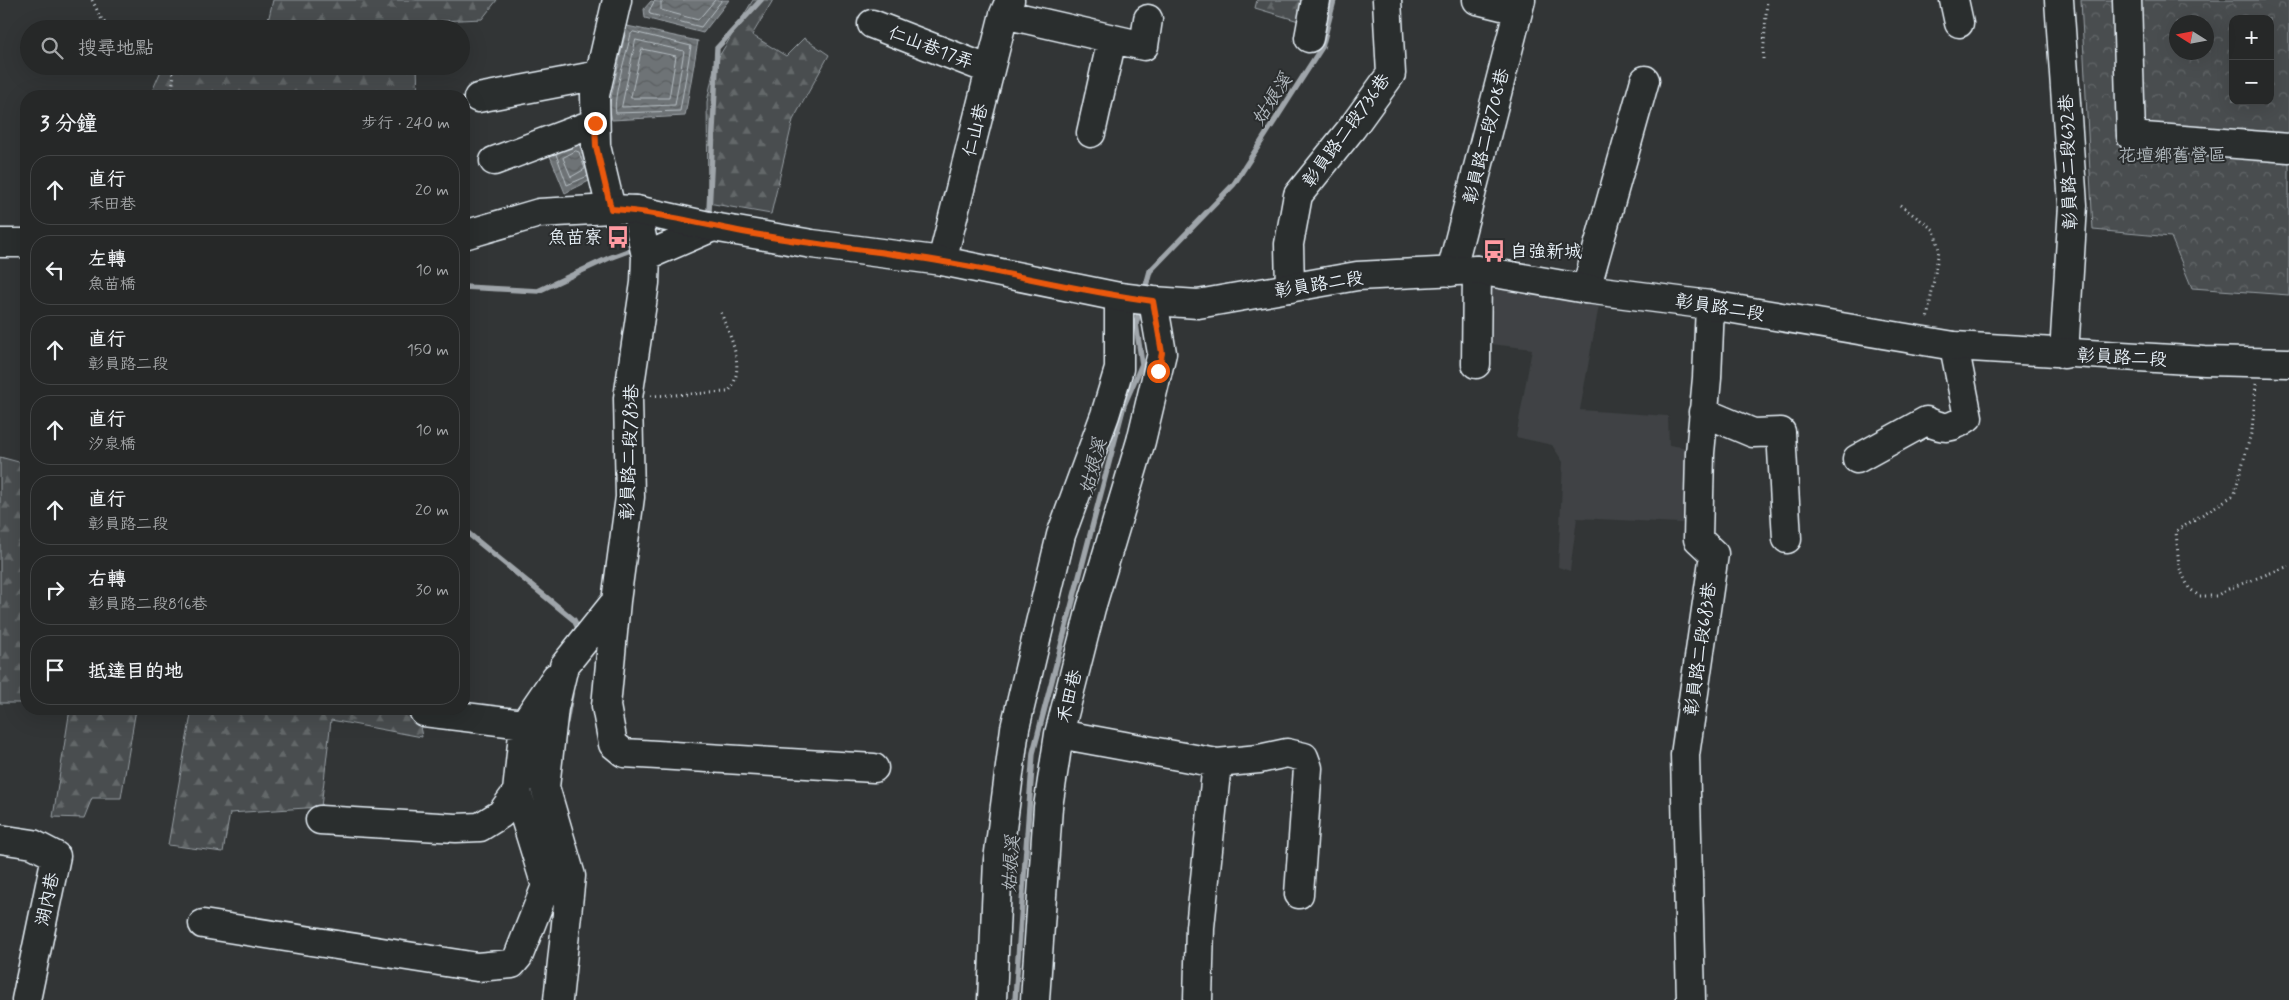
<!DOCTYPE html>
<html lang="zh-TW">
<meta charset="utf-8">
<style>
:root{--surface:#262828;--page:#2e3030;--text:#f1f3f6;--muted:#a4a6a8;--line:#424445}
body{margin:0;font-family:Mynerve,"LXGW WenKai TC",sans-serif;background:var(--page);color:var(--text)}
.controls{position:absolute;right:15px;top:15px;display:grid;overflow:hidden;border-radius:10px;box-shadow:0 5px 20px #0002}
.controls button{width:45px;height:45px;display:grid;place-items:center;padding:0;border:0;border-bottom:1px solid var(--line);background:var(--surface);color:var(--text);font:25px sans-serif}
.compass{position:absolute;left:2169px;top:15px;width:45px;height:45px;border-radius:50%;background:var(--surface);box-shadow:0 5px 20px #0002;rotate:281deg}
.stop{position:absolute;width:15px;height:15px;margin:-11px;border:4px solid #ea580c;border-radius:50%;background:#fff}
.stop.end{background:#ea580c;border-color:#fff;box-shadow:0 1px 5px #0008}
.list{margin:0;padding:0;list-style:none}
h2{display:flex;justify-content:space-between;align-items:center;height:65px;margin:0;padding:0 20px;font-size:21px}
h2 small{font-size:16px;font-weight:400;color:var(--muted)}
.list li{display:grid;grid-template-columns:32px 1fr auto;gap:15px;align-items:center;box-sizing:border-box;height:70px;margin:0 10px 10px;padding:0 10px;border:1px solid var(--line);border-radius:20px}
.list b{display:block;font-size:19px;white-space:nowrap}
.list p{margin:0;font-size:16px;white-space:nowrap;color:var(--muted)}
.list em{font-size:16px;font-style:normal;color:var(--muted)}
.icon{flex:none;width:28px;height:28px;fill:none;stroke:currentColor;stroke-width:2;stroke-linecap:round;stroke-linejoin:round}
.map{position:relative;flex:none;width:2289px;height:1000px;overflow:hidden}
.search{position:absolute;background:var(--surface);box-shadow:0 5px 20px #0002;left:20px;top:20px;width:450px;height:55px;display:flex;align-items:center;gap:12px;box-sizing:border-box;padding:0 18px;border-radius:28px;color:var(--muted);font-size:19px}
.panel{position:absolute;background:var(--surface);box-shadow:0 5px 20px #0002;left:20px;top:90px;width:450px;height:625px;border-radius:20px}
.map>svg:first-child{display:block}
.built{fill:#3f4244}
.forest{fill:url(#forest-firs);stroke:#989fa4}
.park{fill:url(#park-crowns);stroke:#989fa4;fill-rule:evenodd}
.water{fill:url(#water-waves);stroke:#9fa5aa}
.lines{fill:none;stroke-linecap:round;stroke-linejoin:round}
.shore{stroke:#b7bfc4;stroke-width:1}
.stream{stroke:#9fa5aa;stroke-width:5.5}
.minor-casing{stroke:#e8f1f8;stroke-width:31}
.major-casing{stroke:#e8f1f8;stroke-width:31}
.path{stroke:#e8f1f8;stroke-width:3;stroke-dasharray:1 4;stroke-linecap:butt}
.minor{stroke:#2a2d2e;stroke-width:28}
.major{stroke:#2a2d2e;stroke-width:28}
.route{stroke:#ea580c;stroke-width:6}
.labels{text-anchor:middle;stroke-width:4;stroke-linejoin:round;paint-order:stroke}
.street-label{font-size:18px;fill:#e8f1f8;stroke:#2a2d2e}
.park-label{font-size:18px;fill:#b0b8bd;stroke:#2a2d2e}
.poi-label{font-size:18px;fill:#e8f1f8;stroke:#2a2d2e;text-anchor:end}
.water-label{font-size:19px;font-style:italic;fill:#b1b8be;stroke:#2a2d2e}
</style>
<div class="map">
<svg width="2289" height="1000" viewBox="0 0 2289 1000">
<defs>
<pattern id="forest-firs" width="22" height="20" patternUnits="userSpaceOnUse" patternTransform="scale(1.25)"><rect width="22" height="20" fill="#494d4f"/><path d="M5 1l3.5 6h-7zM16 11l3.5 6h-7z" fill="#636769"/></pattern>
<pattern id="park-crowns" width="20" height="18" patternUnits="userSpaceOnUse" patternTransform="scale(1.25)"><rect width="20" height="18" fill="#494d4f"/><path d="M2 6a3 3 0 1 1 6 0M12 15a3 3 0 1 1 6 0" fill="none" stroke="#636769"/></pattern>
<pattern id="water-waves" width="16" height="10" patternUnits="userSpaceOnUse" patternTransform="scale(1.25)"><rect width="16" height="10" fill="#6e7376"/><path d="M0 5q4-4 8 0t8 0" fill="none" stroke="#5a5e60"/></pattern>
</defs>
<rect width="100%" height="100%" fill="#323536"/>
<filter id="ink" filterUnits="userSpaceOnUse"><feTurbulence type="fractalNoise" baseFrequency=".02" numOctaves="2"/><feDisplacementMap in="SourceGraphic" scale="10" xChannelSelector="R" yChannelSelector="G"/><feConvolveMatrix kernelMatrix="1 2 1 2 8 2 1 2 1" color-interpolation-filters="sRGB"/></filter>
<g filter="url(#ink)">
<path class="built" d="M1491 273 1602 289 1580 410 1668 416 1669 445 1710 451 1700 524 1577 518 1570 571 1558 567 1563 462 1552 445 1516 437 1532 349 1483 343Z"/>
<path class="forest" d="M273 0H497L482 19 440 21 434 29H259L269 17Z
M753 0H773L752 35 786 56 804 38 829 55 793 120 771 214 708 203 707 102 715 63Z
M1257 0H1318L1309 24 1255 8Z
M163 66H417L418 96H150Z
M0 457 26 464V703H0Z
M70 709H136L121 798H92L84 818 53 817Z
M192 709H417L422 737 331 720 321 807 230 813 223 852 168 845Z"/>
<path class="park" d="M2081 0H2289V295L2192 288 2171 237 2093 230ZM2233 19H2270V101H2233ZM2176 22H2206V52H2176Z"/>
<path class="water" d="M664 0H729L703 33 645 18 644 9 651 1 662 2Z
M627 26 698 41 685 116 612 120 609 107Z
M584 136 595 178 565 193 548 151Z"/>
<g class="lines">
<path class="shore" d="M655 0 649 11 650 14 701 27 722 0
M661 0V10L698 20 715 0
M634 32 691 46 680 111 616 113C612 98 627 52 631 34Z
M636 40 684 51 675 105 622 107Z
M642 49 676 56 669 98H631Z
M576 151 579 152 585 169 571 177 563 158Z
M556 154 567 185 588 176"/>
<path class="stream" d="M702 215 709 211 717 48 761 0
M464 287 538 291 609 258 636 248
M1144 293 1150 271 1234 184 1322 47 1334 0
M464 530 574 620 581 634
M566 722 571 694
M1015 1000 1033 753 1124 405 1142 364 1136 324 1140 307"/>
<defs>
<path id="minor" d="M1477 0 1518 10
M1954 0 1959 23
M2059 0 2073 205 2064 354
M2127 0 2131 136 2289 148
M1004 14 1144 46 1148 19
M872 24 990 70
M1309 38 1316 0
M478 98 599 75
M1091 133 1112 39
M494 161 595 123
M611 209 596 146 595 95 617 0
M646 256 713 227
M942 261 1004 14 1010 0
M1451 272 1521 0
M1290 288 1289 244 1298 195 1352 128 1391 74 1387 0
M1586 289 1645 80
M1476 364 1477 270
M1703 412 1753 433 1781 432 1787 539
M1857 459 1926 421C1946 430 1950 429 1968 417L1954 346
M616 601 606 706 613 744 624 753 874 768
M424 712 524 724
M1059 734 1217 763 1200 927 1198 1000
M1217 763 1259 759 1287 753 1304 757 1308 768 1299 894
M320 820 456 828 480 827 501 814 517 792 524 724 556 677
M0 839 33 844 56 856 26 1000
M203 924 477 967 512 964 518 957 546 886 517 792
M558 1000 571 876 545 787 554 708 564 666 616 601 630 497 628 398 645 283 646 256 636 210
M992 1000 998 860 1015 728 1061 535 1105 415 1119 369V297
M1035 1000 1048 807 1059 734 1091 608 1141 441 1162 353 1153 301
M1691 1000 1685 755 1714 554 1698 539 1700 453 1707 378 1710 305"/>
<path id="major" d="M464 235 539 213 611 209 636 210 713 227 812 244 942 261 1119 297 1153 301 1198 304 1357 276 1477 270 1586 289 1710 305 1954 346 2205 361 2289 363
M0 243H26"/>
</defs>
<use href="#minor" class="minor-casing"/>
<use href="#major" class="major-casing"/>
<path class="path" d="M92 0 102 20 114 29
M1763 59 1767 0
M165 66 174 75 171 96
M1900 205 1934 230 1939 250 1927 320
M2256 384 2252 430 2234 495 2176 531 2179 567 2189 588 2199 596H2216L2228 589 2289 566
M651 396 728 392C748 369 729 334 720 310"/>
<use href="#minor" class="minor"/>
<use href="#major" class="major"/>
</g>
</g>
<g class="lines" filter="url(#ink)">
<path class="route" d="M595 123 596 146 611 209C661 212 711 227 760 235 821 246 883 251 944 262 1014 274 1083 292 1153 301L1162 353 1158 371"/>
</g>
<defs>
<symbol id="bus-bare" viewBox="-9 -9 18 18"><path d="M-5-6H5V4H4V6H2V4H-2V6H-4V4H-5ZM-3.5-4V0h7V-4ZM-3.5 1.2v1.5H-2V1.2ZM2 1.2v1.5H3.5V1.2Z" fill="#ff9aa2" stroke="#2a2d2e" stroke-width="2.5" paint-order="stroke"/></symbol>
</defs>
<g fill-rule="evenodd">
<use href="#bus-bare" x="602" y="221" width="32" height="32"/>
<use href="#bus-bare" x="1478" y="235" width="32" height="32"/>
</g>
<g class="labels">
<g class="street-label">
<text transform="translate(931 47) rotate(21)" y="6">仁山巷17弄</text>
<text transform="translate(975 130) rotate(-76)" y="6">仁山巷</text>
<text transform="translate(1346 130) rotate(-54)" y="6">彰員路二段736巷</text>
<text transform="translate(1486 136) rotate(-76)" y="6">彰員路二段708巷</text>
<text transform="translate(2068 162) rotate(-92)" y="6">彰員路二段632巷</text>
<text transform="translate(1319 284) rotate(-9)" y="6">彰員路二段</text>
<text transform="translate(1720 307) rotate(9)" y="6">彰員路二段</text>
<text transform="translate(2122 357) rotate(3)" y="6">彰員路二段</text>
<text transform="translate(629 452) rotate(-88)" y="6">彰員路二段783巷</text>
<text transform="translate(1700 649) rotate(-82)" y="6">彰員路二段683巷</text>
<text transform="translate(1069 696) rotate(-76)" y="6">禾田巷</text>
<text transform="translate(47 899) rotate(-78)" y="6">湖內巷</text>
</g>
<g class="park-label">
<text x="2172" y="161">花壇鄉舊營區</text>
</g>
<g class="poi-label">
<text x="602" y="243">魚苗寮</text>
<text x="1510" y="257" text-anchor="start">自強新城</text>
</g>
<g class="water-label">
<text transform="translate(1271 99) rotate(-57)" y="7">姑娘溪</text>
<text transform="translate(1092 466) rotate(-75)" y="7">姑娘溪</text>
<text transform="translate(1010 864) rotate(-86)" y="7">姑娘溪</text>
</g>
</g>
</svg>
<div class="controls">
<button>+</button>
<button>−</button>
</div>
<svg class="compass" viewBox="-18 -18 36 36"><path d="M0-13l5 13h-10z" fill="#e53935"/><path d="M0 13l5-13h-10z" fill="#a4a6a8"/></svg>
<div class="stop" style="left:1158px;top:371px"></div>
<div class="stop end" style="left:595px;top:123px"></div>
<div class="search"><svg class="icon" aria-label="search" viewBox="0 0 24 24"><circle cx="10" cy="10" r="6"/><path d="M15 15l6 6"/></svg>搜尋地點</div>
<section class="panel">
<h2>3 分鐘<small>步行 · 240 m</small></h2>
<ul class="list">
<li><svg class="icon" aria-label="ahead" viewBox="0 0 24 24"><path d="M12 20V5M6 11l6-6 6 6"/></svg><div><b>直行</b><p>禾田巷</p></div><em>20 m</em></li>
<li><svg class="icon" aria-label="left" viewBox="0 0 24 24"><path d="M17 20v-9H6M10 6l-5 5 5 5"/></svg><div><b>左轉</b><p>魚苗橋</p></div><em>10 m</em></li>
<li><svg class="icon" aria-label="ahead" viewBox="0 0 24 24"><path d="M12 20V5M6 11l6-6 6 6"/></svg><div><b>直行</b><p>彰員路二段</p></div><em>150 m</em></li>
<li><svg class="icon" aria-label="ahead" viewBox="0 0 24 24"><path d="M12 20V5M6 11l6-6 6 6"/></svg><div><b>直行</b><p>汐泉橋</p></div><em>10 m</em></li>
<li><svg class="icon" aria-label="ahead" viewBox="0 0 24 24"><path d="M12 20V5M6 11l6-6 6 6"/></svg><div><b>直行</b><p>彰員路二段</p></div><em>20 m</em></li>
<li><svg class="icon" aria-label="right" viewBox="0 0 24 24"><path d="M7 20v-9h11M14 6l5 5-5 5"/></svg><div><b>右轉</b><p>彰員路二段816巷</p></div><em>30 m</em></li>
<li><svg class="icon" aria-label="arrive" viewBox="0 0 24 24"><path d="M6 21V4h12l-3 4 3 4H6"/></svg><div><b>抵達目的地</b></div></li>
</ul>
</section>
</div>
